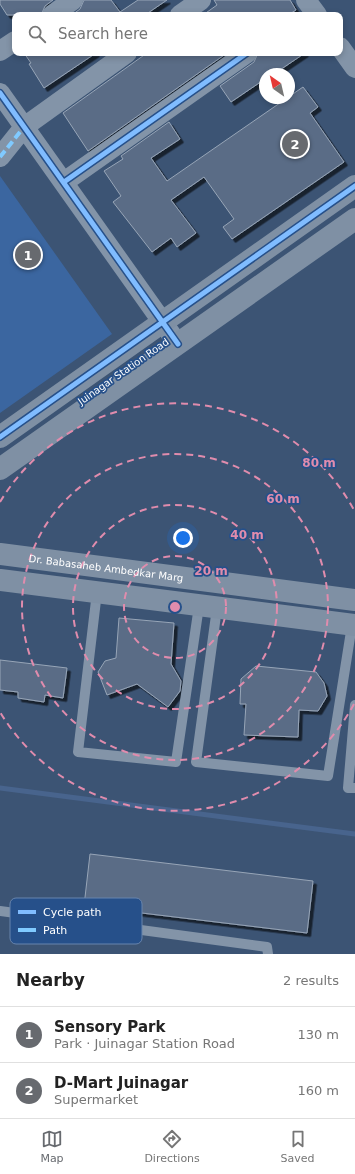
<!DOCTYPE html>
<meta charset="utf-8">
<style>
:root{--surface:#fff;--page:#f6f6f6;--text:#222;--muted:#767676;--line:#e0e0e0;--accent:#676a6f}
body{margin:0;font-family:"DejaVu Sans",sans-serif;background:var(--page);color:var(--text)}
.compass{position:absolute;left:259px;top:68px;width:36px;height:36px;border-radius:50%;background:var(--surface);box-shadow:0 2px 6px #0003;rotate:326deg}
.you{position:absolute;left:183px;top:538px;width:14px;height:14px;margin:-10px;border:3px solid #fff;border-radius:50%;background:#1a73e8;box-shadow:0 0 0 6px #1a73e833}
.badge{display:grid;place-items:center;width:26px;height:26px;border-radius:50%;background:var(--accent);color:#fff;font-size:13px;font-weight:700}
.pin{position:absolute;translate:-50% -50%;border:2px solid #fff;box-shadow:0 1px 4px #0006}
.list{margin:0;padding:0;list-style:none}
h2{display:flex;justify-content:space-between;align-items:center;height:52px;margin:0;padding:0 16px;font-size:17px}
h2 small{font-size:13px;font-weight:400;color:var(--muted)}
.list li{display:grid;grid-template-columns:26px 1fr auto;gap:12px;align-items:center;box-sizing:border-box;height:56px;padding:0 16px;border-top:1px solid var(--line)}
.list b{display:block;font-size:15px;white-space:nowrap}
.list p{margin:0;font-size:13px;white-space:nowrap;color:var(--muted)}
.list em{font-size:13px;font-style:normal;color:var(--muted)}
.icon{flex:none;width:22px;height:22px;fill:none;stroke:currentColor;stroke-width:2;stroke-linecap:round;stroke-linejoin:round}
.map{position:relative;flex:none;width:355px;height:954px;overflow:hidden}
.search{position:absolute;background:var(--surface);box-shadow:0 2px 6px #0003;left:12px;right:12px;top:12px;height:44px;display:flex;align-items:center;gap:10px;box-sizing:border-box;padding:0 14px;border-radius:8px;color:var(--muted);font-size:15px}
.sheet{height:164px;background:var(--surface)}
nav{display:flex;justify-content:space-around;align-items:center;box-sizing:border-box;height:56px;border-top:1px solid var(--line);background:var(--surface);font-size:11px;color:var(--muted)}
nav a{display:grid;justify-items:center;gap:2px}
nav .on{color:var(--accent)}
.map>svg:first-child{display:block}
.green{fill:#3b66a0}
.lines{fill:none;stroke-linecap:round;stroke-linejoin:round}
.stream{stroke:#48648d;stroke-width:5}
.building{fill:#5a6c86;stroke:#97a5b7;filter:url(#shadow)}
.lane{stroke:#8394a8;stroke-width:10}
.street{stroke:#8394a8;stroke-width:20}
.secondary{stroke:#7f90a4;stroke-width:22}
.quiet{stroke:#80caff;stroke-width:4;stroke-dasharray:8 4;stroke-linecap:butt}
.cycleway-casing{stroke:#26508a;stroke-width:8}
.cycleway{stroke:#80bcff;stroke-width:5}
.ring{fill:none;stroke:#e08cad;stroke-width:2;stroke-dasharray:7 5}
.labels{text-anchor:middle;stroke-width:3.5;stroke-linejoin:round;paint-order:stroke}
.street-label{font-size:10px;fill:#fff;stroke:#26508a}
.key{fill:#26508a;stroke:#6784ad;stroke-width:1}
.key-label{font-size:11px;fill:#fff}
.centre{fill:#e08cad;stroke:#26508a;stroke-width:2}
.ring-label{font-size:12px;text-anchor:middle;font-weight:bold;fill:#e08cad;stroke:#26508a;stroke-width:3.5;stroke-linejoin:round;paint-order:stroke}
</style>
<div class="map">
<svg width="355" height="954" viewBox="0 0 355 954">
<defs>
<filter id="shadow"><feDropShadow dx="3.5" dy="3.5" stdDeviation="0" flood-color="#0009"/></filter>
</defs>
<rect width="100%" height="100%" fill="#3c5474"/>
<path class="green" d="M0 176 112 334 0 413Z"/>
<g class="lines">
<path class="stream" d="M0 788 355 834"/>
</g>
<path class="building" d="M0 0H53L45 6 41 15H7L0 4Z
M84 0H111L120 12 138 0H167L145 15H72L80 9Z
M214 0H290L296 10 288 15H203L217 5Z
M24 53H96L44 88 29 64 31 63Z
M147 53H227L88 151 63 113Z
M258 53H305L274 74H265V79L231 102 220 86 254 62Z
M303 87 318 107 310 113 344 162 232 239 223 227 234 219 204 177 171 200 196 233 177 247 171 238 152 252 113 202 121 196 104 171 123 159 121 156 169 122 180 139 151 158 167 181Z
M119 618 174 623 171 664 181 681 180 691 168 707 137 684 107 695 98 672 105 661 116 658Z
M0 660 67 668 63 698 45 695 44 702 18 698V692L0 690Z
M256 666 316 672 324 683 327 696 318 711 299 710 298 737 244 735 246 704H240L241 679Z
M90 854 313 881 307 933 84 906Z"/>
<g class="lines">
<path class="lane" d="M97 592 78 752 176 762 199 606
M217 608 196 762 328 776 352 625
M355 705 348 788H355
M0 911 267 947 268 954"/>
<path class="street" d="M306 0 317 15
M52 15 73 0
M180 15 201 0
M340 47 355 68
M0 51 15 41
M0 93 178 344
M0 157 24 127 127 53
M64 182 247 53"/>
<g class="secondary">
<path d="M0 437 355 186"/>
<path d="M0 469 355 219"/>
<path id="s1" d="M0 554 355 600"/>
<path d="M0 580 355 625"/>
</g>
<path class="quiet" d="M0 157 24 127"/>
<defs>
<path id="cycleway" d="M0 93 178 344
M64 182 247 53
M0 437 355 186"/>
</defs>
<use href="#cycleway" class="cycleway-casing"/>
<use href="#cycleway" class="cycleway"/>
</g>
<g class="ring">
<circle cx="175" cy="607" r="51"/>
<circle cx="175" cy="607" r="102"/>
<circle cx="175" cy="607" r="153"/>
<path d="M354 704A204 204 0 0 1 0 712M0 502A204 204 0 0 1 354 510"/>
</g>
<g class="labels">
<g class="street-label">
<text transform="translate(123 371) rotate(-35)" y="4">Juinagar Station Road</text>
<text dy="4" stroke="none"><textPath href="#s1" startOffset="107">Dr. Babasaheb Ambedkar Marg</textPath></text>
</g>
</g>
<rect x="10" y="898" width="132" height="46" rx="6" class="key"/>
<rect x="18" y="910" width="18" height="4" fill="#80bcff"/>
<rect x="18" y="928" width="18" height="4" fill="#80caff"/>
<g class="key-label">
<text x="43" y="916">Cycle path</text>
<text x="43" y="934">Path</text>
</g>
<circle cx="175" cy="607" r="6" class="centre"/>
<g class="ring-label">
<text x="319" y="467">80 m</text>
<text x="283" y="503">60 m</text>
<text x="247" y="539">40 m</text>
<text x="211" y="575">20 m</text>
</g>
</svg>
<svg class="compass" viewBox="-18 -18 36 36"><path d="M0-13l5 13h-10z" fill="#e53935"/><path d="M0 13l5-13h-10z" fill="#767676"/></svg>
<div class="you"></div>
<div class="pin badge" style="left:28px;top:255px">1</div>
<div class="pin badge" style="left:295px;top:144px">2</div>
<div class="search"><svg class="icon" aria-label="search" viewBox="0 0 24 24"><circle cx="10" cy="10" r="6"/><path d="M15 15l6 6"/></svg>Search here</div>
</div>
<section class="sheet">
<h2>Nearby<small>2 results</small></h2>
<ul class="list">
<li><span class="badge">1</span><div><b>Sensory Park</b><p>Park · Juinagar Station Road</p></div><em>130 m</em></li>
<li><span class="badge">2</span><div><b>D-Mart Juinagar</b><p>Supermarket</p></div><em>160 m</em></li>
</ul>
</section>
<nav>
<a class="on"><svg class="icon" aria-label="map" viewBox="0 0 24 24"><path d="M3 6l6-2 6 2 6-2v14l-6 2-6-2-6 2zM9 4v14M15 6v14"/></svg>Map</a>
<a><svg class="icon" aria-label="directions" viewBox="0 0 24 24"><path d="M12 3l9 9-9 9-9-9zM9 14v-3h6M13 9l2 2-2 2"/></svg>Directions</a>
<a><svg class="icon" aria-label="saved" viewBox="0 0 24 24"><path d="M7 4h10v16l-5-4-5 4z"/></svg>Saved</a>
</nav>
